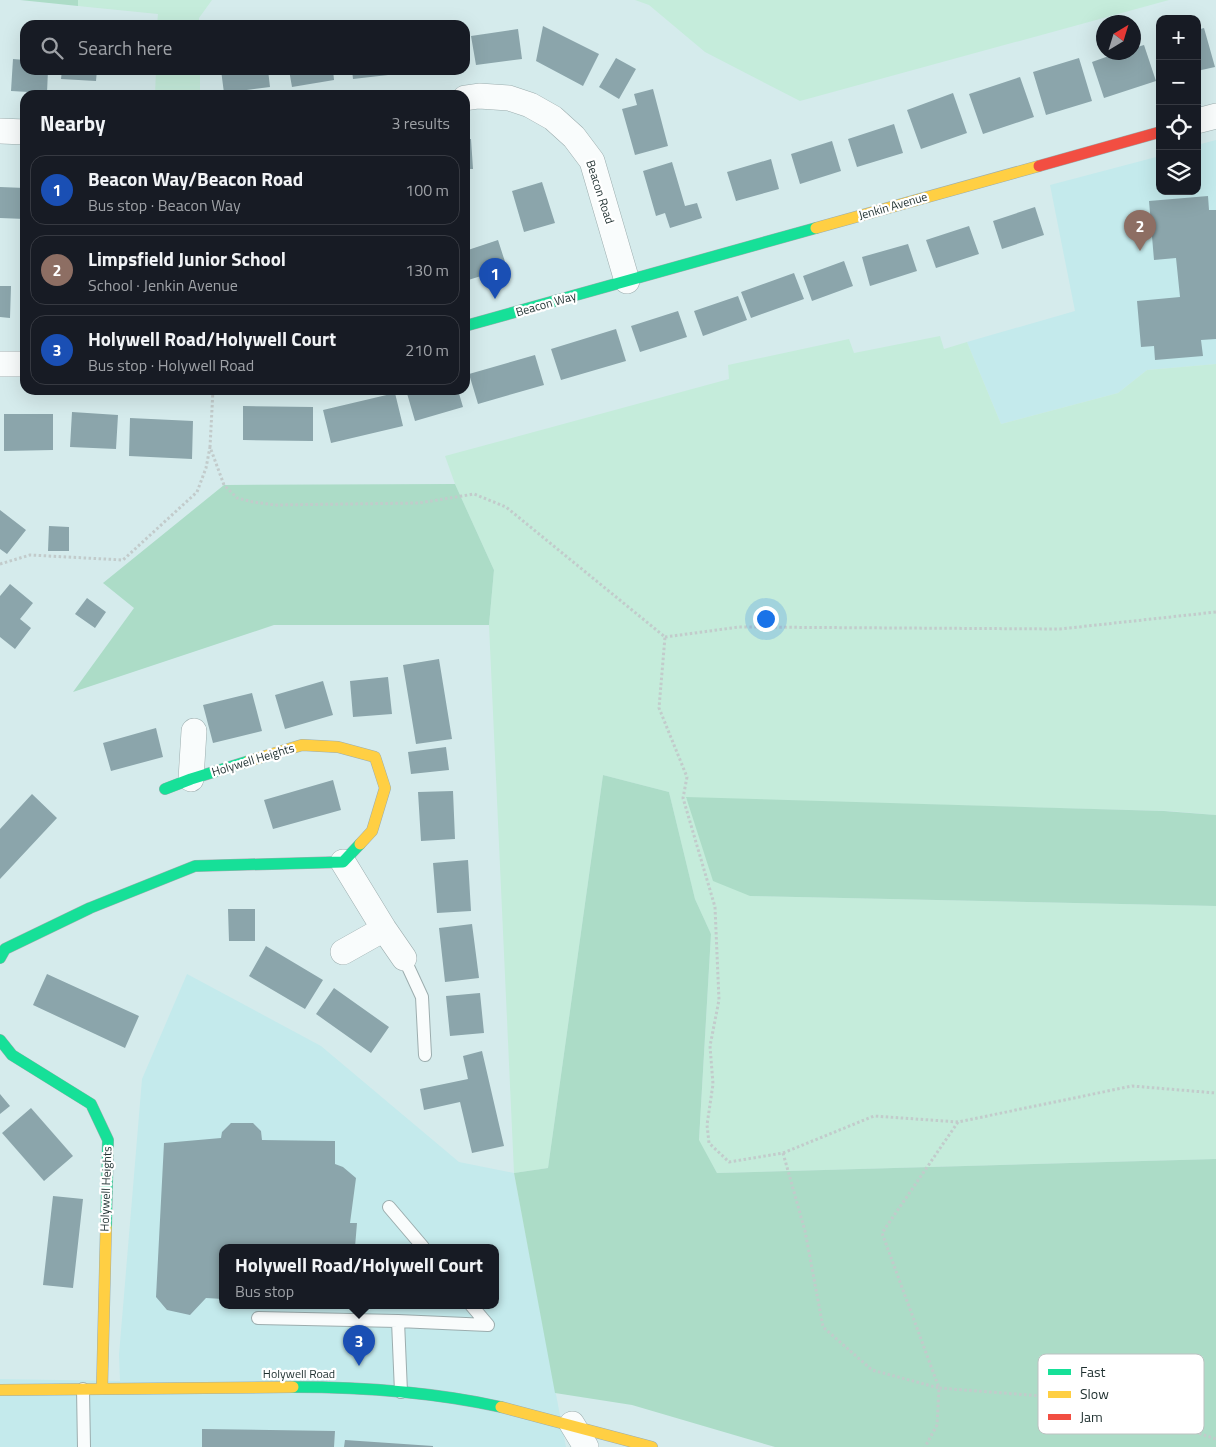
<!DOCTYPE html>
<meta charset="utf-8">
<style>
:root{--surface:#171b24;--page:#242831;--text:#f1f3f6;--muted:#9ea1a6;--line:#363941;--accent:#5e7171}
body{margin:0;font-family:"Titillium Web",sans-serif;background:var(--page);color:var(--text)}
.controls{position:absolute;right:15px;top:15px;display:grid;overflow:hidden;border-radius:10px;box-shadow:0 5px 20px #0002}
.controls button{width:45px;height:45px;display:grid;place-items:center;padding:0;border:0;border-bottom:1px solid var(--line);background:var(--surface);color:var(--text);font:25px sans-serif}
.compass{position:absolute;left:1096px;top:15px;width:45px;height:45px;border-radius:50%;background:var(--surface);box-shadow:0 5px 20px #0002;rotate:38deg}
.you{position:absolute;left:765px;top:618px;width:18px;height:18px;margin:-12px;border:4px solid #fff;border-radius:50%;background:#1a73e8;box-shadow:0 0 0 8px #1a73e833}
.badge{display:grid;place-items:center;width:32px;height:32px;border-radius:50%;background:var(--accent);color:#fff;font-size:16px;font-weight:700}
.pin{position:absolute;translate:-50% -41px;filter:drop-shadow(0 1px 2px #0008)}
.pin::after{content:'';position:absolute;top:26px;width:18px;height:15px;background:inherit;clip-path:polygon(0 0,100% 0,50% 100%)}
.popup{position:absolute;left:219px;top:1244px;width:280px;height:65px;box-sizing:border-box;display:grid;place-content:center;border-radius:10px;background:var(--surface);filter:drop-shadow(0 1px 4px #0005);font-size:16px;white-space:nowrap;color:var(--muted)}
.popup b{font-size:19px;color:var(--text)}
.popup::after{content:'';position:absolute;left:50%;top:100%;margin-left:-10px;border:10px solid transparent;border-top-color:var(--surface)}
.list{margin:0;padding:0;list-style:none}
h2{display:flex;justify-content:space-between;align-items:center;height:65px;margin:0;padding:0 20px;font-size:21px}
h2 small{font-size:16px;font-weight:400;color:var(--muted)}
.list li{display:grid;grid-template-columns:32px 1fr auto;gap:15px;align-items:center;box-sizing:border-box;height:70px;margin:0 10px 10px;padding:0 10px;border:1px solid var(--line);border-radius:15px}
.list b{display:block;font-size:19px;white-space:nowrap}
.list p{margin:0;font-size:16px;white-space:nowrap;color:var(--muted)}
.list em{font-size:16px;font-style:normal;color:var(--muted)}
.icon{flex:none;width:28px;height:28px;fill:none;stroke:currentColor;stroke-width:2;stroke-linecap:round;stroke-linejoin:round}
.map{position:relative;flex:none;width:1216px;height:1447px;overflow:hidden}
.search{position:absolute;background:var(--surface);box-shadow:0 5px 20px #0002;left:20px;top:20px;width:450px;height:55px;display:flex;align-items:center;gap:12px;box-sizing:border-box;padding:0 18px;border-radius:15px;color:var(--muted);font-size:19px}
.panel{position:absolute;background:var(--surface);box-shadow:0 5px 20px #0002;left:20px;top:90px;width:450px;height:305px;border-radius:15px}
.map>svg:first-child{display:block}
.built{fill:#c4eaec;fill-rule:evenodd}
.green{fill:#c5ecdb}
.forest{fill:#acdcc7}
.building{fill:#8ba5ab}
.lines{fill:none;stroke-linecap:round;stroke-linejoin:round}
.lane-casing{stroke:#9cadae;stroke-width:14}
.street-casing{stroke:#9cadae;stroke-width:26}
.fast-casing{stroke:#9cadae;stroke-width:12}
.slow-casing{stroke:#9cadae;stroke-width:12}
.jam-casing{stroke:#9cadae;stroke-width:12}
.path{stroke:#c2cbcb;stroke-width:3;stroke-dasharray:2.5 2.5;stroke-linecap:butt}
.lane{stroke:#f9fcfc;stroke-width:12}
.street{stroke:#f9fcfc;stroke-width:25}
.fast{stroke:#16e098;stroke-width:11}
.slow{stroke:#ffcf43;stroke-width:11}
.jam{stroke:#f24e42;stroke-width:11}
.labels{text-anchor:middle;stroke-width:4.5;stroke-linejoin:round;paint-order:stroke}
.street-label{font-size:12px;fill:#1e2f2f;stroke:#fff}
.key{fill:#fff;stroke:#bcc1c1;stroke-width:1}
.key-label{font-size:14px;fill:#1e2f2f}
</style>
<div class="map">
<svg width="1216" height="1447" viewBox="0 0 1216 1447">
<rect width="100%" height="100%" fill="#d5ebec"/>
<path class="built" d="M1216 140V364L1147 370 1118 393 1001 424 967 342 1075 311 1050 185 1160 156V191H1197V145Z
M187 974 321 1046 459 1162 514 1173 566 1447H0V1379L120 1381 119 1355 142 1079ZM223 1247H495V1305H223Z"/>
<path class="green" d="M78 0H212L199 18V25H157L158 14 78 6Z
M635 0H1169L800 101 705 52 649 5Z
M156 70H200V95H155Z
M940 336 944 349 967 342 1001 424 1118 393 1147 370 1216 364V815L1169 811 686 798 750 896 1216 906V1159L717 1173 699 1141 711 934 695 899 669 792 603 775 548 1168 514 1173 489 625 494 570 455 484 445 456 729 379 728 365 849 339 854 353Z"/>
<path class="forest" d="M20 0H78V6Z
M455 484 494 570 489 625H274L73 692 134 608 103 583 224 485Z
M603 775 669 792 695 899 711 934 699 1140 717 1173 1216 1159V1447H775L632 1405 555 1393 514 1173 548 1168Z
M686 797 1164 811 1216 815V906L750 896 713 881Z"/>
<path class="building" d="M543 26 599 54 583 86 536 61Z
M1204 28 1215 67 1197 71V30Z
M518 29 522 59 476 65 471 36Z
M1144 45 1156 81 1104 98 1092 62 1120 52H1134V48Z
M616 58 636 69 619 99 599 87Z
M1079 58 1092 101 1046 115 1033 72Z
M13 59 25 60V70H48L47 93 11 91Z
M62 70H97L96 81 61 79Z
M111 70H150V75H111Z
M221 70H268L270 87 224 93Z
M289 70H333L334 80 292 87Z
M352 70H397V74L353 79Z
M1020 77 1034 117 983 134 969 94Z
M653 89 668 146 635 155 622 109 637 105 634 94Z
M953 93 967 133 921 149 907 110Z
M894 124 903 153 857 167 848 139Z
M465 139H471L473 169H465Z
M832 141 841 171 800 184 791 154Z
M771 159 779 189 736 201 727 172Z
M672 162 685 206 697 203 702 218 670 228 665 213 656 216 643 171Z
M542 182 555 223 524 232 512 191Z
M0 187 25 188V219L0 218Z
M1208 196 1209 210H1216V339L1201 340 1203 356 1155 360 1154 346 1141 347 1137 301 1180 297 1176 258 1154 260 1149 201Z
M1035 207 1044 235 1002 249 993 221Z
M969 226 979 254 936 268 926 240Z
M498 240 507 268 465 281V251Z
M908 244 917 271 870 286 862 257Z
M844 261 853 286 812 301 803 276Z
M794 273 804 299 751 318 741 292Z
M0 286H11L10 318 0 317Z
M738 296 747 320 703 336 694 311Z
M678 311 687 337 640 352 631 326Z
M616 329 626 361 561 380 551 349Z
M535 355 544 385 478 404 469 374Z
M406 390H458L463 407 415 421Z
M395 393 403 426 331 443 323 410Z
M243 406 313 407V441L243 440Z
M72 412 118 415 116 449 70 447Z
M4 414H53V450L4 451Z
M130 418 193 421 192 459 129 456Z
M0 510 26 530 7 554 0 549Z
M49 526 69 527V551H48Z
M10 584 33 603 20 619 31 628 15 649 0 637V596Z
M87 598 106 612 95 628 75 614Z
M439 659 452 739 416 744 403 665Z
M388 677 392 714 353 717 350 681Z
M323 681 333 715 285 729 275 695Z
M252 693 262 731 213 743 203 705Z
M156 728 163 757 111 771 103 743Z
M446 747 449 770 411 774 408 752Z
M333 780 341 810 273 829 264 800Z
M453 791 455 839 421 841 418 792Z
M32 794 57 818 0 879V829Z
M468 860 471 911 437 913 433 863Z
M228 909H255V941H229Z
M472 924 479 978 445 982 439 928Z
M266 946 323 980 305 1009 249 976Z
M47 974 139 1016 125 1048 33 1005Z
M334 988 389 1027 371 1053 316 1014Z
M480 993 484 1033 450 1036 446 996Z
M482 1051 504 1146 472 1153 460 1102 424 1110 420 1089 468 1079 463 1056Z
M0 1094 10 1106 0 1114Z
M31 1108 73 1156 44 1181 2 1133Z
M231 1123H253L261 1131 262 1140 335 1141V1164L343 1167 356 1178 350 1223H357L355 1247H223V1299L206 1298 190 1315 167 1310 156 1297 164 1143 221 1138 222 1132Z
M53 1196 83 1199 73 1288 43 1285Z
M202 1429 335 1431 334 1447H202Z
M345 1440 433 1446V1447H344Z"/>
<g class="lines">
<defs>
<path id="lane" d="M404 958 422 997 425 1055
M389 1207 423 1247
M471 1305 488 1325
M258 1318 398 1321 401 1392
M398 1321 488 1325
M83 1389 84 1447"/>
<path id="street" d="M465 98 479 96 509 98 530 105 553 118 574 137 592 161 627 281
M1197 121 1216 116
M0 131 25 132
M0 364H25
M191 779 194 731
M343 862 384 929 404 958
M343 952 384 929
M572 1424 586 1447"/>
<path id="fast" d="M465 326 816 228
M165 789 191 779 249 761
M0 958 5 949 90 908 195 866 343 862 360 844
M0 1040 12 1055 91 1104 108 1140 106 1227
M293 1387C363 1387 433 1392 501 1407"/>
<path id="slow" d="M816 228 1039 166
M249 761 302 745 338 747 375 757 385 788 372 831 360 844
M102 1389 106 1227
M0 1390 293 1387
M501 1407 652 1447"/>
<path id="jam" d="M1039 166 1160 132"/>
</defs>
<use href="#lane" class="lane-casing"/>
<use href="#street" class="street-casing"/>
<use href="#fast" class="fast-casing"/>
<use href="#slow" class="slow-casing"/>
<use href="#jam" class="jam-casing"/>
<path class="path" d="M213 390 210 447 224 485 237 498 253 502 275 505 419 503 474 494 506 507 665 637 659 708 687 777 683 798 715 907 719 1000 710 1046 713 1084 707 1125 709 1143 729 1162 783 1153 805 1231 823 1327 872 1370 939 1388 937 1425 925 1447
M0 564 30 555 123 560 197 492 206 468 210 447
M665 637 739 627 1060 629 1216 612
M958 1122 882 1233 939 1388 1042 1396 1122 1408 1216 1439
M783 1153 874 1116 958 1122 1132 1086 1216 1093"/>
<use href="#lane" class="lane"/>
<use href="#street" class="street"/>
<use href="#fast" class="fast"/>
<use href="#slow" class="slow"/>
<use href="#jam" class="jam"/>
</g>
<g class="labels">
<g class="street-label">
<text transform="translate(600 192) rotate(72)" y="4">Beacon Road</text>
<text transform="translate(893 206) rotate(-16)" y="4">Jenkin Avenue</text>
<text transform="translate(546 304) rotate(-16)" y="4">Beacon Way</text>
<text transform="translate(253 760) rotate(-17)" y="4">Holywell Heights</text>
<text transform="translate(106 1189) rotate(-88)" y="4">Holywell Heights</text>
<text x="299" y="1378">Holywell Road</text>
</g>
</g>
<rect x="1038" y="1354" width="166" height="80" rx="8" class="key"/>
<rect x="1048" y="1369" width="23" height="6" fill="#16e098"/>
<rect x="1048" y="1391" width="23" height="7" fill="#ffcf43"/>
<rect x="1048" y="1414" width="23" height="6" fill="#f24e42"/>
<g class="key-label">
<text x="1080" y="1377">Fast</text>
<text x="1080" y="1399">Slow</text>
<text x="1080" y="1422">Jam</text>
</g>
</svg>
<div class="controls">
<button>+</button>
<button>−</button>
<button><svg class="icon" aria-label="locate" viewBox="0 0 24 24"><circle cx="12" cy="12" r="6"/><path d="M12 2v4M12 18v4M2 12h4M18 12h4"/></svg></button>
<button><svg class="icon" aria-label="layers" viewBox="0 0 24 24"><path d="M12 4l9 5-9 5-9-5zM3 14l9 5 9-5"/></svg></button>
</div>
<svg class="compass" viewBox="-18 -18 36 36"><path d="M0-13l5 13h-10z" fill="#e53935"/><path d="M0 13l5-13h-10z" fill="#9ea1a6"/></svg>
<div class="you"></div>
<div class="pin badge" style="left:495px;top:299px;background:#1a4fb4">1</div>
<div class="pin badge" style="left:1140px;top:251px;background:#8d6e63">2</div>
<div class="pin badge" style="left:359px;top:1366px;background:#1a4fb4">3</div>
<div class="popup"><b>Holywell Road/Holywell Court</b>Bus stop</div>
<div class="search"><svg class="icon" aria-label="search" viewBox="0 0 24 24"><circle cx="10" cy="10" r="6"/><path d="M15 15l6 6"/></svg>Search here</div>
<section class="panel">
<h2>Nearby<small>3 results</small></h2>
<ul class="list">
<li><span class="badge" style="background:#1a4fb4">1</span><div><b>Beacon Way/Beacon Road</b><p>Bus stop · Beacon Way</p></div><em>100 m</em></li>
<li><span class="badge" style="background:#8d6e63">2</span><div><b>Limpsfield Junior School</b><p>School · Jenkin Avenue</p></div><em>130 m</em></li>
<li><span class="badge" style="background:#1a4fb4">3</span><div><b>Holywell Road/Holywell Court</b><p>Bus stop · Holywell Road</p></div><em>210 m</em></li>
</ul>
</section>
</div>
